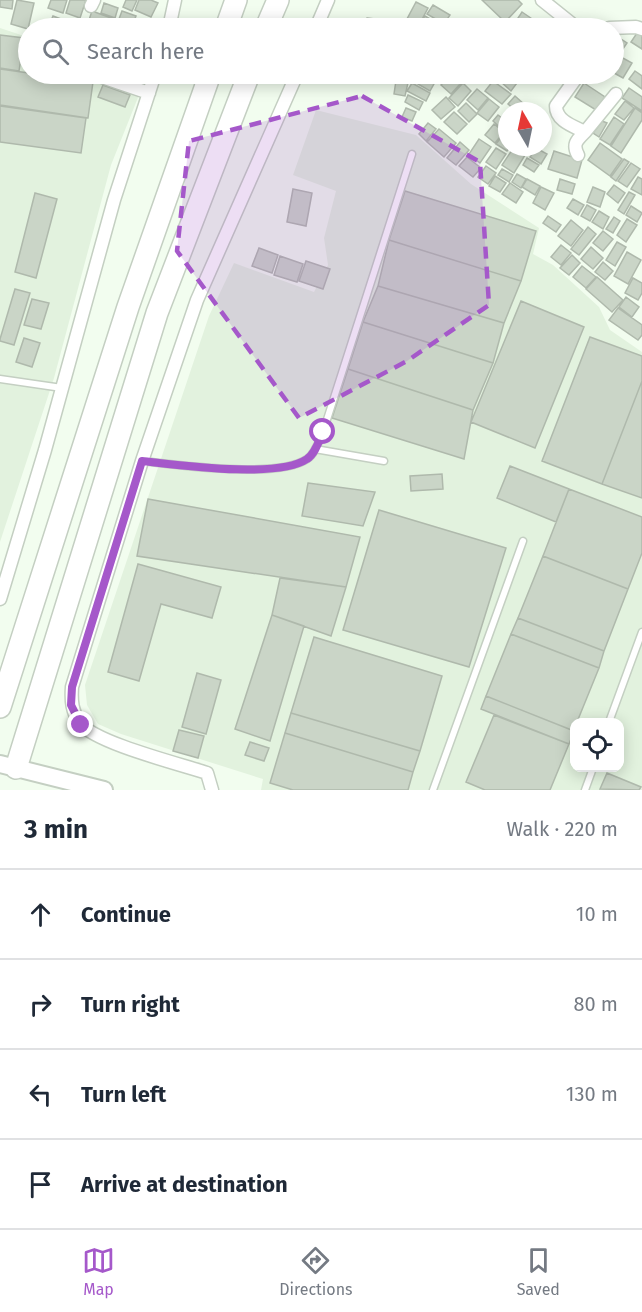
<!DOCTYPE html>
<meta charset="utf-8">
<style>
:root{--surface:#fff;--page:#f2f2f3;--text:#1f2937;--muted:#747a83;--line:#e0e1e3;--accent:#a558ca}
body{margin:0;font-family:"Fira Sans",sans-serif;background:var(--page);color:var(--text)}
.controls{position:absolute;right:18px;bottom:18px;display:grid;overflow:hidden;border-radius:12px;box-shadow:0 3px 15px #0003}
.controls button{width:54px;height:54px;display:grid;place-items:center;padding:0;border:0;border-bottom:2px solid var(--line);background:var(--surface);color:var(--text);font:30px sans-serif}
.compass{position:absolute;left:498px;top:102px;width:54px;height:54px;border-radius:50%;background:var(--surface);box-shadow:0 3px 15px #0003;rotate:351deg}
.stop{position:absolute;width:18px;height:18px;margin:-14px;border:4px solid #a558ca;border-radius:50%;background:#fff}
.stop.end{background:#a558ca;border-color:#fff;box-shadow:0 2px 6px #0008}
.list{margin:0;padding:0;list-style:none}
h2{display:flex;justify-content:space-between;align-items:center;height:78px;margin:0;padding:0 24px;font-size:26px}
h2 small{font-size:20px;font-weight:400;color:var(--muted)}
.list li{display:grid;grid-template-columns:39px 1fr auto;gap:18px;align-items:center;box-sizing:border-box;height:90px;padding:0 24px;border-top:2px solid var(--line)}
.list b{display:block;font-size:22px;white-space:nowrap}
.list em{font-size:20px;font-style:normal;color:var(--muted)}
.icon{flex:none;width:33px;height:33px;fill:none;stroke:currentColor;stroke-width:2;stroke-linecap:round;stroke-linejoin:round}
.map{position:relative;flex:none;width:642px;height:790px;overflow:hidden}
.search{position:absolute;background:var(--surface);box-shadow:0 3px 15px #0003;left:18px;right:18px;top:18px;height:66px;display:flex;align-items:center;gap:15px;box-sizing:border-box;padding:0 21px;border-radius:33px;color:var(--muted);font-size:22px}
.sheet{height:438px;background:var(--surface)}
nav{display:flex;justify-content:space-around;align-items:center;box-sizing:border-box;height:84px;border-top:2px solid var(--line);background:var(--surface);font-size:16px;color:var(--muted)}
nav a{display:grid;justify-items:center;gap:3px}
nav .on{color:var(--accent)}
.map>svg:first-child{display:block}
.built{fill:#e2f2de;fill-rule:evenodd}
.building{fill:#cad5c7;stroke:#afb9ac;stroke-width:1.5}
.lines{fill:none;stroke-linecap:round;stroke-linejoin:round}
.lane-casing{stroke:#c4cfc2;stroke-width:9}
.street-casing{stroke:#c4cfc2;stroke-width:15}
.secondary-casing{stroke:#c4cfc2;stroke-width:20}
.highway-casing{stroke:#c4cfc2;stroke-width:24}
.lane{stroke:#fff;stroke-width:6}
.street{stroke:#fff;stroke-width:12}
.secondary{stroke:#fff;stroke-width:16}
.highway{stroke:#fff;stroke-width:21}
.route{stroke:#a558ca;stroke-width:8}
.marked{fill:#a558ca;fill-opacity:0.2;stroke:#a558ca;stroke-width:4.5;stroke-dasharray:12 8;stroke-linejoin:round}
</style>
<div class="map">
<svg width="642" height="790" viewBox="0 0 642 790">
<rect width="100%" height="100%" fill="#f2fdef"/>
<path class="built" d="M0 28 24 36 28 60V74H72L139 95 111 165 54 378 0 542Z
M316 110 416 135 471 184 539 228 533 254 553 265 599 307 610 330 642 352V790H261L263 779 121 734 98 724 87 705 85 685 209 316 234 263 314 292 328 265 324 238 336 191 293 175ZM574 722H620V768H574Z"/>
<path class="building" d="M0 0H13L12 9 0 7Z
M17 0 34 3 28 29 11 24Z
M51 0H67L63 13 48 8Z
M70 0H86L80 18 66 13Z
M126 0H137L132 11 123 7Z
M139 0H151L158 3 151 17 135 10Z
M482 0H518L522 4 505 22Z
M416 2 428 8 419 25 407 19Z
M104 3 118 8 115 18 101 13Z
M433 5 450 15 444 24 427 14Z
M92 11 122 22 119 28H103L88 23Z
M122 11 136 16 133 24 119 19Z
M522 12 544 27 543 28 512 27Z
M53 16 69 22 66 28H48Z
M425 16 440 25 438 28 417 27Z
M367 18 399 22 398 28H365Z
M639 30 642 32V49L631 42Z
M0 35 24 38 19 71 0 68Z
M615 35 627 43 618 56 614 52Z
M621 57 632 63 623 78 614 73V69Z
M0 69 93 82 88 118 0 105Z
M635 71 642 76V89L629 79Z
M397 74H410L405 96 394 94Z
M415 74H419L435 82 430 91 411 80Z
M508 74H513L520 79 511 91 501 82Z
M450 75 460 84 451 94 441 85Z
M493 81 511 94 502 104 485 91Z
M412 83 430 93 426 101 407 91Z
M463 83 471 91 458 106 449 98Z
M584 83 605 97 596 110 575 97Z
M103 85 130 95 125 107 98 97Z
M629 88 642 97V111L622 98Z
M477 89 488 98 478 110 467 100Z
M408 95 423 102 419 110 405 102Z
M515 96 525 105 520 111H516L508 104Z
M446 97 455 107 441 119 432 110Z
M489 99 499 107 488 121 477 113Z
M625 101 634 108 624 120 615 114Z
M466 103 477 114 469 122 458 111Z
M0 106 86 118 81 153 0 142Z
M406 108 416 112 412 121 402 117Z
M635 108 642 113V120L621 153 611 146Z
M454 112 467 124 457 134 444 122Z
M498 115 507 122 503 130 493 121Z
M614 117 624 124 610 145 600 139Z
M602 121 607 123 599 137 593 133Z
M428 123 436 129 426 141 419 134Z
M494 124 504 132 495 143 485 135Z
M439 129 456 143 444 157 427 142Z
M503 135 507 138V147H510L507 151 496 144Z
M479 139 491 147 480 163 469 154Z
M460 142 469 150 456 165 447 158Z
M600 143 622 159 610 176 588 160Z
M514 147H520L527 152 514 173 502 165Z
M496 148 506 154 496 169 486 162Z
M536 148 547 154 541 164 530 157Z
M554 151 582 160 577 178 548 169Z
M467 157 481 168 473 177 459 166Z
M527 158 539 165 534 172 523 165Z
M624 159 629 162 616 181 611 177Z
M631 163 640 169 627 187 618 181Z
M486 166 496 173 488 184 478 177Z
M502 169 513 175 509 182 498 175Z
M517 174 526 179 521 188 512 182Z
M495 176 506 183 500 192 489 186Z
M638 177 642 179V195L631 189Z
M527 179 540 186 535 195 522 187Z
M560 179 575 184 572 194 557 190Z
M510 183 523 192 516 203 502 194Z
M614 185 625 193 618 203 607 194Z
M541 187 554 193 545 210 533 203Z
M593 187 605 192 600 207 587 202Z
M293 189 312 193 306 226 287 222Z
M405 191 536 231 521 281 389 240Z
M629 192 635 195 624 214 618 210Z
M35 193 57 199 36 278 15 272Z
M573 199 584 205 578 215 567 208Z
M587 205 596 210 590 221 581 216Z
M631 206 642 213 637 222 626 215Z
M599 211 609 217 603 229 592 222Z
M548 216 561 225 556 232 543 223Z
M614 217 620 221 613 233 606 229Z
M627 219 637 225 626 242 617 235Z
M571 220 583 230 571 246 558 236Z
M588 227 596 234 579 255 571 249Z
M603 231 613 239 603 251 593 243Z
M389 240 521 281 504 323 378 286Z
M617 242 626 247 615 266 606 260Z
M561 245 571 253 561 265 551 257Z
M591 247 603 258 593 269 581 259Z
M259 248 278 255 272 273 252 266Z
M627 252 641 260 628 284 614 276Z
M572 255 580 263 569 275 560 268Z
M280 256 303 264 297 282 274 275Z
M306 261 330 269 323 289 299 281Z
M603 262 613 271 605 280 595 272Z
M582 266 596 277 586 288 573 277Z
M597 277 623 300 612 312 586 289Z
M633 278 642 283V293L638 300 625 293Z
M378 286 504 323 493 363 363 322Z
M15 289 30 293 14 345 0 341V339Z
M626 297 639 307 632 317 619 307Z
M32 299 49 303 41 329 24 325Z
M521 301 584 327 535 448 471 422Z
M618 308 642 325V335L638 340 609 320Z
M363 322 493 363 473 410 348 369Z
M590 337 642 356V381L602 484 542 461Z
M24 338 40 343 32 367 16 362Z
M348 369 473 410 464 459 332 418Z
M642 381V498L602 484Z
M510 466 569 489 556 522 497 498Z
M442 474 443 489 411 491 410 476Z
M308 483 375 492 363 526 302 516Z
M569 489 642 517V553L628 589 543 556Z
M148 499 360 537 346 587 137 556Z
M379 510 506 548 469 667 343 630Z
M543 556 628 589 604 651 518 618Z
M138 564 221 587 212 618 161 604 139 681 108 672Z
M280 578 346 587 331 636 272 615Z
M272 615 304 626 270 741 235 729Z
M518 618 604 651 599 668 511 634Z
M511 634 599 668 577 722H574V731L486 696Z
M314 637 442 676 420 751 291 713Z
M197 673 221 680 206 734 182 727Z
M486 696 574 731 569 744 481 709Z
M291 713 420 751 413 772 285 733Z
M494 715 569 744 550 790H485L466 782Z
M179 730 204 736 198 758 173 751Z
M285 733 413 772 408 790H293L270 783Z
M250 742 269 748 264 761 245 755Z
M607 773 641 787 639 790 600 789Z"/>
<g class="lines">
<defs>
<path id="lane" d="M0 379 62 388
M315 449 384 461
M142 461C178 465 278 479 307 459 315 454 319 441 323 432L412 154
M609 722 642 632
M433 790 523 541
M585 790 593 768"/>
<path id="street" d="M542 0 577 28
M91 6 94 0
M169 28 175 0
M316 28 328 0
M609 28 636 27 642 29
M93 74 149 93
M585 132 616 94
M578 155C572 144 577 140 585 132 573 126 556 121 556 106L579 74
M0 599 45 450 114 200 155 74
M212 790 207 773C180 764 95 743 80 723 72 712 71 701 72 687L142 461 197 300 297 74"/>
<path id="secondary" d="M0 764 104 790"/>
<path id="highway" d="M226 28 236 0
M266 28 278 0
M0 707 128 307 210 74
M16 768 157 313 249 74"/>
</defs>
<use href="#lane" class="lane-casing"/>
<use href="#street" class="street-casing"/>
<use href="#secondary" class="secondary-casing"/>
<use href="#highway" class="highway-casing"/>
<use href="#lane" class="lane"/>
<use href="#street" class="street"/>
<use href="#secondary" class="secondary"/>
<use href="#highway" class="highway"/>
</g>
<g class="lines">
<path class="route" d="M81 725 71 705 72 687 142 461C179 465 277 479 307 459 315 454 319 441 323 432"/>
</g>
<path class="marked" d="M362 96 480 162 489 305 407 361 299 418 177 251 189 141Z"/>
</svg>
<div class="controls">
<button><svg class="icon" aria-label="locate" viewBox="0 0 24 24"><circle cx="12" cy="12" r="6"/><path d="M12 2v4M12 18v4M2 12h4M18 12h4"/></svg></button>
</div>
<svg class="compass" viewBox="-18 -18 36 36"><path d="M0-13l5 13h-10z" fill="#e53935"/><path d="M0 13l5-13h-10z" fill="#747a83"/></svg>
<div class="stop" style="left:323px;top:432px"></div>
<div class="stop end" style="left:81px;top:725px"></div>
<div class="search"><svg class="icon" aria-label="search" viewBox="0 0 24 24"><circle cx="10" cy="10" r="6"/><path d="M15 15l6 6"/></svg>Search here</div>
</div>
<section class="sheet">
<h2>3 min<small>Walk · 220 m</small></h2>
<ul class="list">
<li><svg class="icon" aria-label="ahead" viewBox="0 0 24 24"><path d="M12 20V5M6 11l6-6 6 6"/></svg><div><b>Continue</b></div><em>10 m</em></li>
<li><svg class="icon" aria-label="right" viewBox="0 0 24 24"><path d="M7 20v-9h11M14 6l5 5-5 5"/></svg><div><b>Turn right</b></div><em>80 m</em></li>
<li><svg class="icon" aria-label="left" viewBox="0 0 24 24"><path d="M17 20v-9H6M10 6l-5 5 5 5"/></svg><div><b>Turn left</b></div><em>130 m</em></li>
<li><svg class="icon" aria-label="arrive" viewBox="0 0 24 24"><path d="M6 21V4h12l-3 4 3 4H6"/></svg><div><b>Arrive at destination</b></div></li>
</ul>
</section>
<nav>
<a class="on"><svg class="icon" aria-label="map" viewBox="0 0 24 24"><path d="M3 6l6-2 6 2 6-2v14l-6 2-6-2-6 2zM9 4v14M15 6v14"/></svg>Map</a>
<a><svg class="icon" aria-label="directions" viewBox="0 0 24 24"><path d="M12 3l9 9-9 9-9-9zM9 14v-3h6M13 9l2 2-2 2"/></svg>Directions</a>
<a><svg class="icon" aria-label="saved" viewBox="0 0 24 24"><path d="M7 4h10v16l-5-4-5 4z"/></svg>Saved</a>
</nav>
